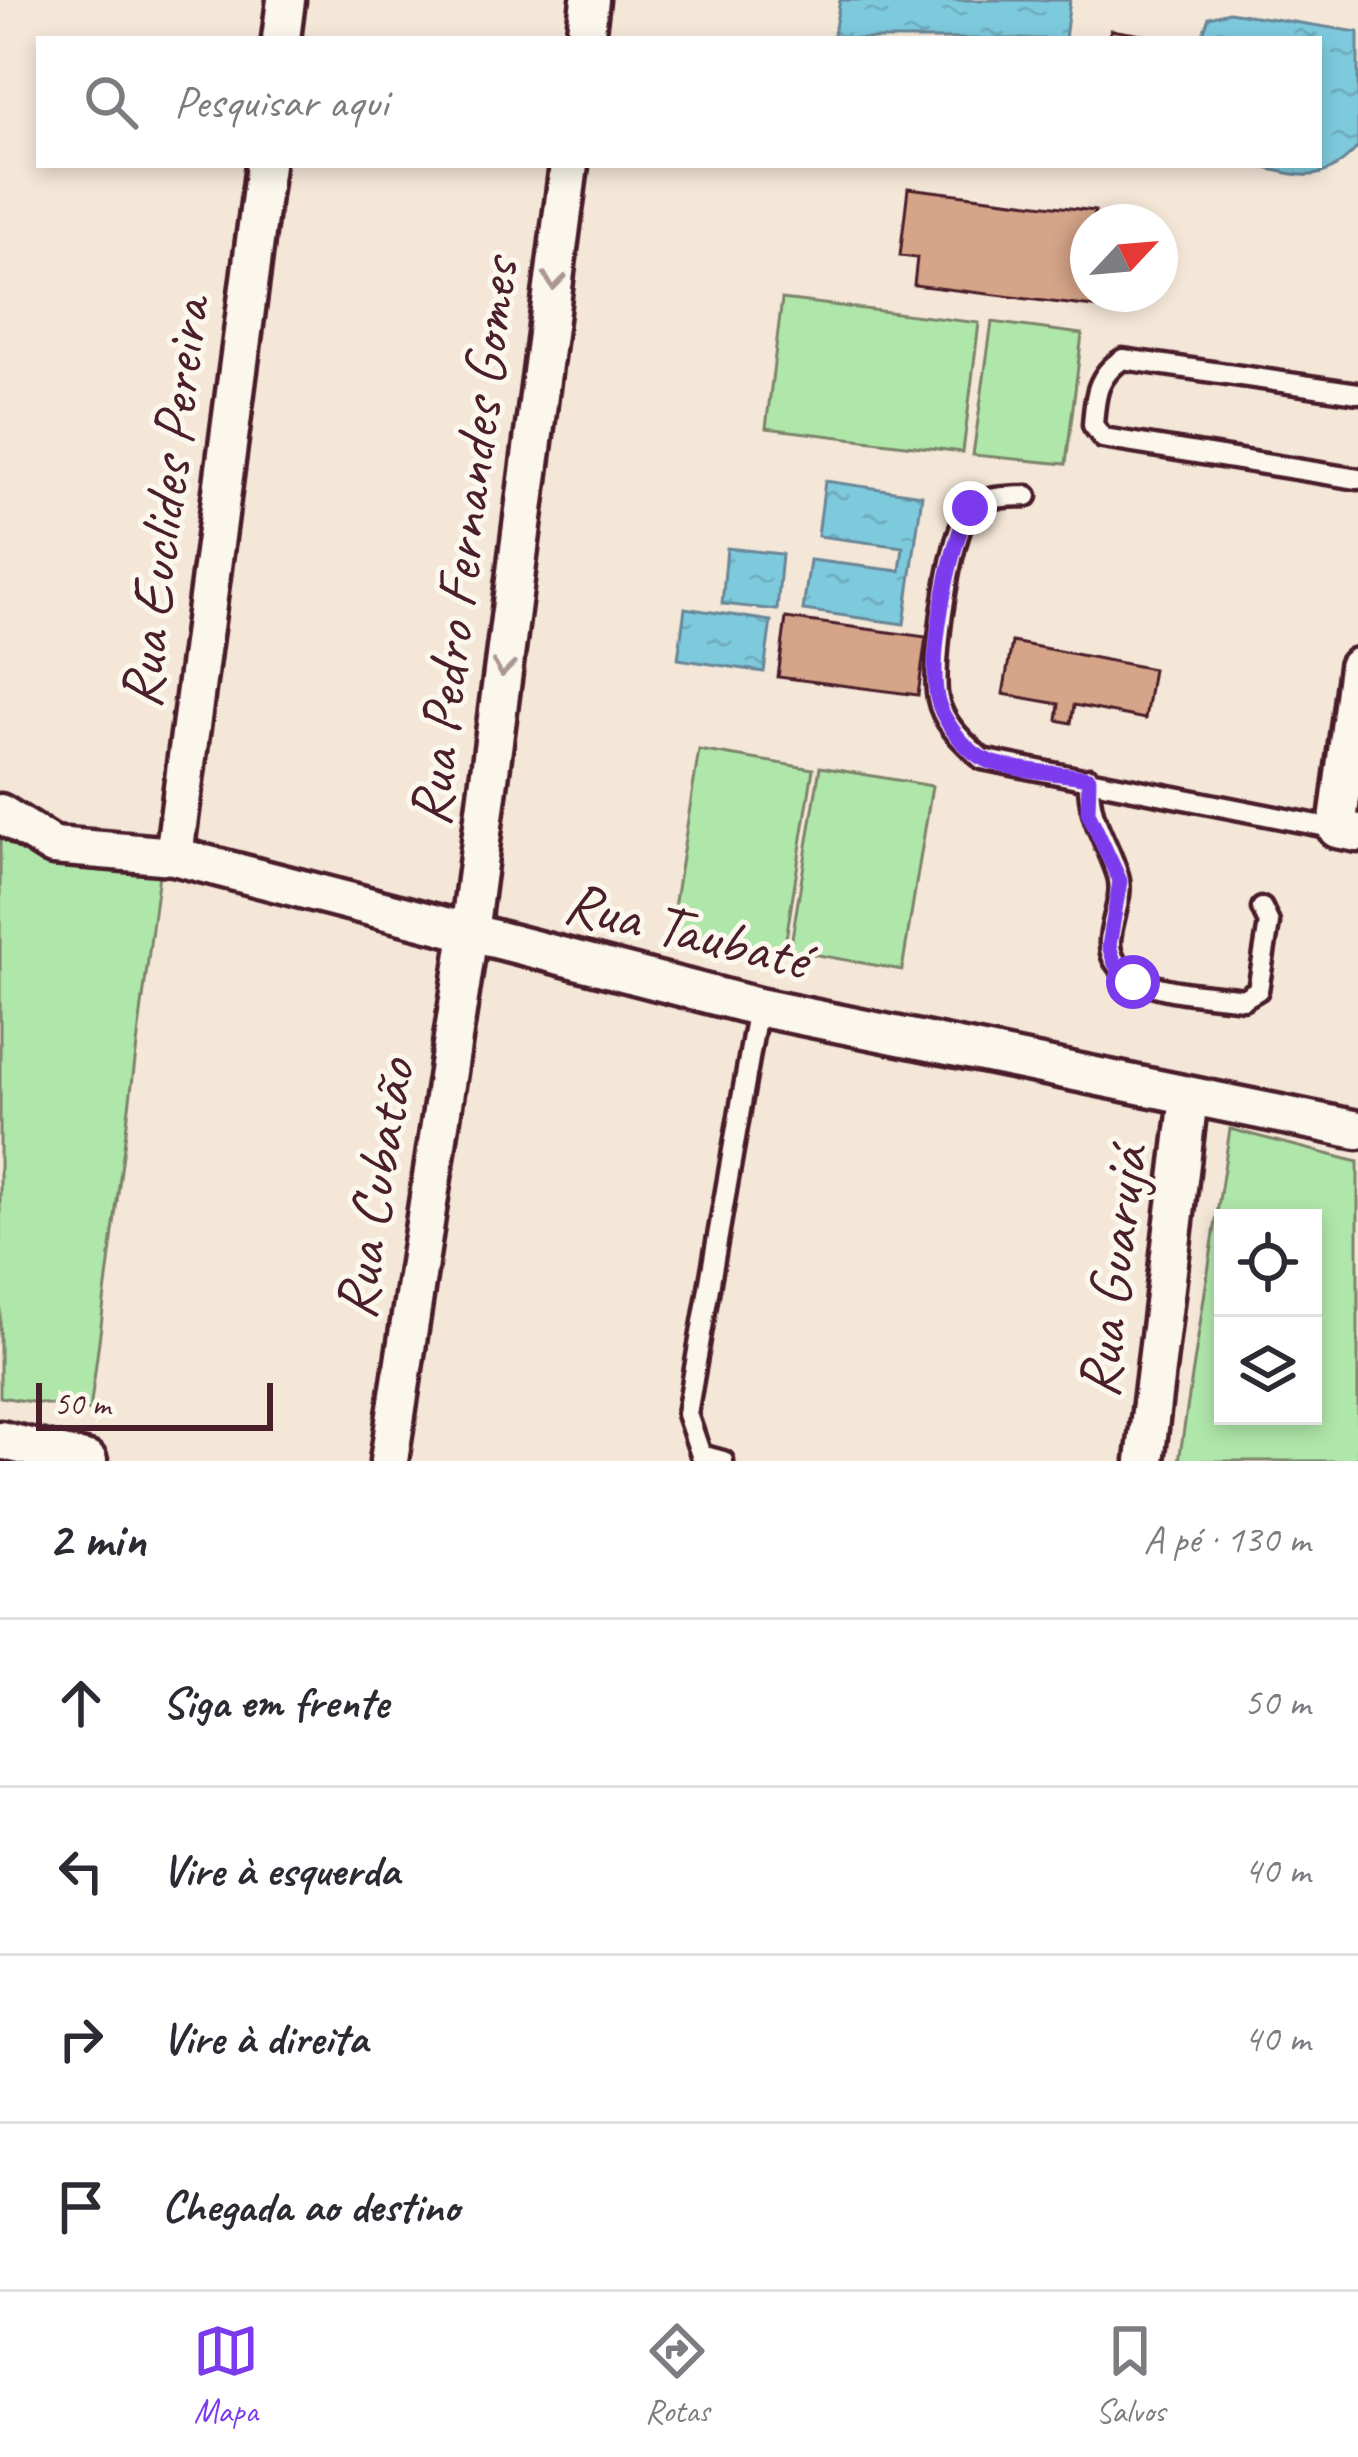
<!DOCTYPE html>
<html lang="pt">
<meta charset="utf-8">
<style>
:root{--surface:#fff;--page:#f7f7f7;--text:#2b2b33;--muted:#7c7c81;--line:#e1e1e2;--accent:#7c3aed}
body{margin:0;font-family:Caveat,sans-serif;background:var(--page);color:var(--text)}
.controls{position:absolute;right:36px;bottom:36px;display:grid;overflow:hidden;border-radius:0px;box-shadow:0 6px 18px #0003}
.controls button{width:108px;height:108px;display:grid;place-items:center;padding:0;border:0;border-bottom:3px solid var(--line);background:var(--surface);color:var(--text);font:60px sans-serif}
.compass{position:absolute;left:1070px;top:204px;width:108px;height:108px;border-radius:50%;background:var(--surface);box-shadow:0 6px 18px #0003;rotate:64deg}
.scale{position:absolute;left:36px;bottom:30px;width:237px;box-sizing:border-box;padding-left:12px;border:6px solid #4a1f2b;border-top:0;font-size:33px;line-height:42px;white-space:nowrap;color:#4a1f2b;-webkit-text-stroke:9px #fbf7ec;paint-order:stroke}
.stop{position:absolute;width:36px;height:36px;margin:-27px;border:9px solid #7c3aed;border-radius:50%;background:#fff}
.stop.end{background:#7c3aed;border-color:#fff;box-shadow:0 3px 12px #0008}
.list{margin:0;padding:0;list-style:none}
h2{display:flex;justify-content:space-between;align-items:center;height:156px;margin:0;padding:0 48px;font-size:51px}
h2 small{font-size:39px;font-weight:400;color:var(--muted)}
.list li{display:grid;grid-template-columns:78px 1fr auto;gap:36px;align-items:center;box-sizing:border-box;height:168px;padding:0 48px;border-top:3px solid var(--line)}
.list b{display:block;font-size:45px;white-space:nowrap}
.list em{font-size:39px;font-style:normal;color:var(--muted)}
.icon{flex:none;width:66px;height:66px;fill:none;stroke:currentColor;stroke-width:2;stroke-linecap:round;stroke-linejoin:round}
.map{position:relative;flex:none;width:1358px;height:1461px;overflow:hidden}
.search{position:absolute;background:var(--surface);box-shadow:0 6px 18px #0003;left:36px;right:36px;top:36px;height:132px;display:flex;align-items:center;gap:30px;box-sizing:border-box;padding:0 42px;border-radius:0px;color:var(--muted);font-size:45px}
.sheet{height:828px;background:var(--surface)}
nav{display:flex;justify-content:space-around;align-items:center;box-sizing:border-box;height:168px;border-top:3px solid var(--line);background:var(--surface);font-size:33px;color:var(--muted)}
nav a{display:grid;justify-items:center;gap:6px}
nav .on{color:var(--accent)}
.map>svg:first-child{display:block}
.green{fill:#afe7aa;stroke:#7c836a;stroke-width:3;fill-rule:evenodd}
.water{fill:url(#water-ripples);stroke:#698696;stroke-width:3}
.building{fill:#d6a589;stroke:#4a1f2b;stroke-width:3}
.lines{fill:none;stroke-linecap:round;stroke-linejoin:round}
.service-casing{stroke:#4a1f2b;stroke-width:27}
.minor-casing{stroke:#4a1f2b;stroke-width:45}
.service{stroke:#fbf7ec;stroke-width:18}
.minor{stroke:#fbf7ec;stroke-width:36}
.oneway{stroke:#ab9695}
.route{stroke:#7c3aed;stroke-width:15}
.labels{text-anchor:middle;stroke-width:10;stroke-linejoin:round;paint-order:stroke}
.street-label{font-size:60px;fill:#4a1f2b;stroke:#fbf7ec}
</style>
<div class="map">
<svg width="1358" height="1461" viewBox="0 0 1358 1461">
<defs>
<pattern id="water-ripples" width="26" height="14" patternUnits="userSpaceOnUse" patternTransform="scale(3)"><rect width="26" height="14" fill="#7dcadd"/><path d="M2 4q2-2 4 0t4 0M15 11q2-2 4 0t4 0" fill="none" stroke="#6eadbe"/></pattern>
</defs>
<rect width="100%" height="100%" fill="#f4e7d8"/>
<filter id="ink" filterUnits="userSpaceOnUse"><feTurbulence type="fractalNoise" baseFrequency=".00833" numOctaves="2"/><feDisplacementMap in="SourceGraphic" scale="24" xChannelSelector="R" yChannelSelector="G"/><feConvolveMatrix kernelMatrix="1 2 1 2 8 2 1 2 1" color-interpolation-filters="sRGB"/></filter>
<g filter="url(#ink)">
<path class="green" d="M782 299 979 323 963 452 766 428Z
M992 322 1082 334 1066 464 973 455Z
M699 750 813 769 784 951 670 933Z
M820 767 932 786 902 970 790 950Z
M0 834 159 874 90 1411 0 1397Z
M1230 1129 1358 1162V1461H1179ZM1223 1218H1313V1416H1223Z"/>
<path class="water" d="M840 0H1070L1065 39H833Z
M1229 12 1358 32V147C1320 188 1300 175 1251 165H1319V39H1201L1209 17Z
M825 481 922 495 904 624 803 610 810 560 900 571 903 547 818 536Z
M727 548 782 554 777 610 722 604Z
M685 608 771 621 764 672 678 659Z"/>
<path class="building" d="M1111 30 1161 38V39H1109Z
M908 188 1095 211 1093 222H1088V294H1112L1110 309 914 285 917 258 900 256Z
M786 618 926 637 918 695 778 677Z
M1012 642 1153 669 1145 719 1074 705 1071 723 1057 720 1059 704 1003 694Z"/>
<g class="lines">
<defs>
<path id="service" d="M1358 393 1123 359C1097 375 1095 396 1093 425L1103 438 1358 479
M1027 496C1009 497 986 496 972 507 950 526 931 669 938 699 943 724 964 742 982 759L1337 829
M1089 778C1088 821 1106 837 1118 876 1124 895 1111 920 1110 941 1107 994 1205 993 1243 999L1258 990 1269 923 1262 908
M723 1461 701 1455 687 1414 758 1007"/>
<path id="minor" d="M281 39 286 0
M585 39 590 0
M1358 667 1337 829 1358 833
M0 813 53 846 174 856 758 1007 1358 1130
M174 856 265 165
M0 1440 88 1461
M389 1461 469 933 569 165
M1145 1461 1189 1097"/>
</defs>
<use href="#service" class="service-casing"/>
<use href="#minor" class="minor-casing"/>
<use href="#service" class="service"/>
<use href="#minor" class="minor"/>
</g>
<defs><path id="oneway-chevron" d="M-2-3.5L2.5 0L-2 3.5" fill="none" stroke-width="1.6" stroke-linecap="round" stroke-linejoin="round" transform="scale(3)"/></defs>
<g class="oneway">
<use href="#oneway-chevron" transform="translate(554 281) rotate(97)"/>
<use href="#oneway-chevron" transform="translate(503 668) rotate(97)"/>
</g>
</g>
<g class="lines" filter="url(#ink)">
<path class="route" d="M970 508C949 547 929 654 937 698 942 719 962 746 980 757 1001 770 1063 773 1089 778L1088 812 1120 881 1109 946 1115 964 1133 982"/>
</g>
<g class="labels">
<g class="street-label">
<text transform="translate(163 503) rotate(-83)" y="21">Rua Euclides Pereira</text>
<text transform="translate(462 542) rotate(-83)" y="21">Rua Pedro Fernandes Gomes</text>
<text transform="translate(687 929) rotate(14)" y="21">Rua Taubaté</text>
<text transform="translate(373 1189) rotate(-81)" y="21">Rua Cubatão</text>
<text transform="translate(1111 1272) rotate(-83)" y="21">Rua Guarujá</text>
</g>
</g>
</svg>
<div class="controls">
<button><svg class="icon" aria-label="locate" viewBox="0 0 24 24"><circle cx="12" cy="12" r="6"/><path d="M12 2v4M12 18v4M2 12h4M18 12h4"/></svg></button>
<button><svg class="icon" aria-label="layers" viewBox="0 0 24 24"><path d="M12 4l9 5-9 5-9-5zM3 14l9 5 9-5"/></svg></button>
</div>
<svg class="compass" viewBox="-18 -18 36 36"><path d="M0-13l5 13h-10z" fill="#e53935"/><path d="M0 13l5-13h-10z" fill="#7c7c81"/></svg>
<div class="scale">50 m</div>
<div class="stop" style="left:1133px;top:982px"></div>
<div class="stop end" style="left:970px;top:508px"></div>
<div class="search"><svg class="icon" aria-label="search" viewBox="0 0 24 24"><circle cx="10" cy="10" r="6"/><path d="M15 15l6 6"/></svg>Pesquisar aqui</div>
</div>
<section class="sheet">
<h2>2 min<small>A pé · 130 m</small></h2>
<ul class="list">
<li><svg class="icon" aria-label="ahead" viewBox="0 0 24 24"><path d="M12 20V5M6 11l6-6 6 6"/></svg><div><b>Siga em frente</b></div><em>50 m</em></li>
<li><svg class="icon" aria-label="left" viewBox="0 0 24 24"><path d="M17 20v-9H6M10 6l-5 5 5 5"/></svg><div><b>Vire à esquerda</b></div><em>40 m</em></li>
<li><svg class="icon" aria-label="right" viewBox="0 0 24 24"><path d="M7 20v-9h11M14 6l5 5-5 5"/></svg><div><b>Vire à direita</b></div><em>40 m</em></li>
<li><svg class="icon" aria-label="arrive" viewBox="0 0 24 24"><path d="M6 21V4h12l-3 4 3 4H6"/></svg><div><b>Chegada ao destino</b></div></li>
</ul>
</section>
<nav>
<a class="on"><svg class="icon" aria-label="map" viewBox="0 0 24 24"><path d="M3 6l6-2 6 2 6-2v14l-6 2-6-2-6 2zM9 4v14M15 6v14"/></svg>Mapa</a>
<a><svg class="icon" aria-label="directions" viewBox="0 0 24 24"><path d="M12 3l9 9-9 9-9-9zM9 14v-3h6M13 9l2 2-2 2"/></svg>Rotas</a>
<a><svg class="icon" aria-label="saved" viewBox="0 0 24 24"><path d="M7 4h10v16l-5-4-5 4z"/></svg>Salvos</a>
</nav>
